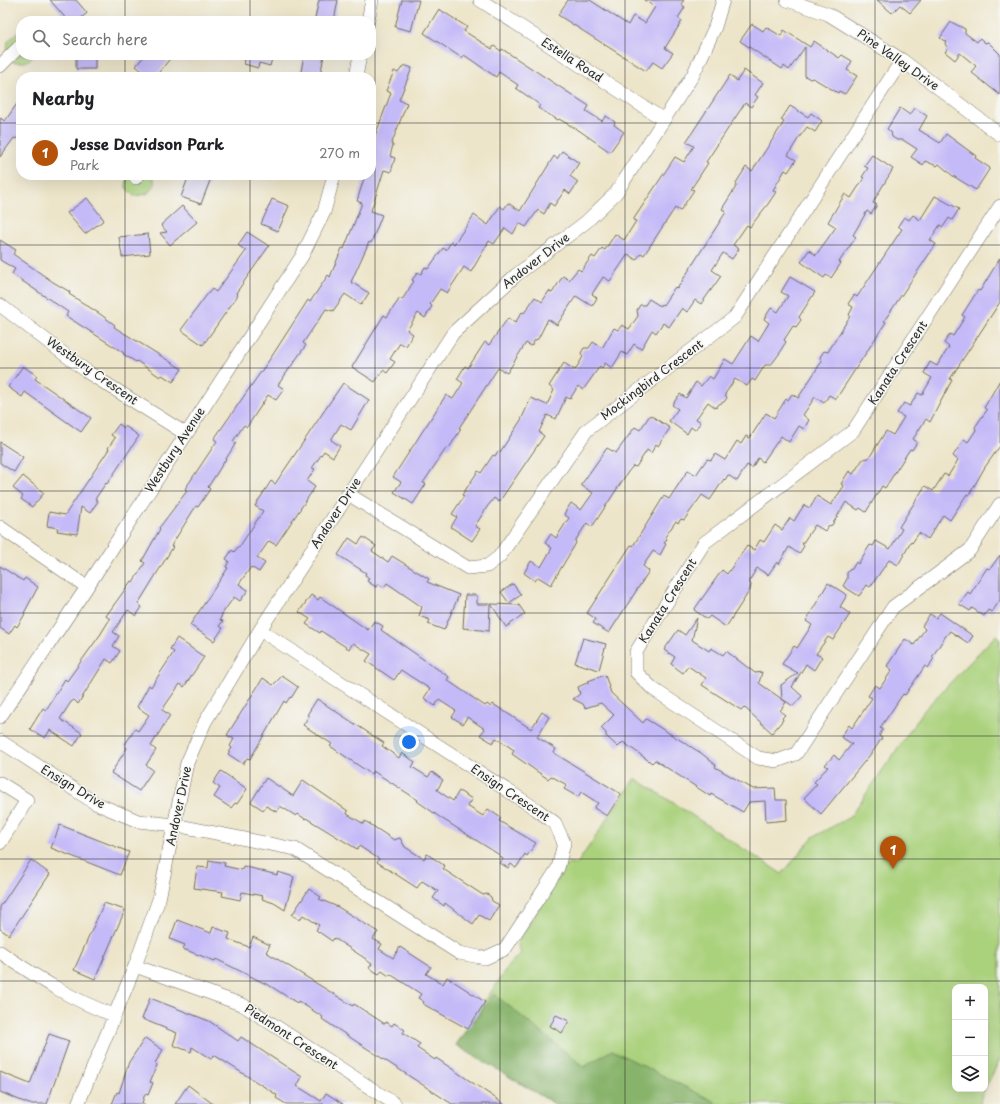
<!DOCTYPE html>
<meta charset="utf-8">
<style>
:root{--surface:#fff;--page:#f2f2f2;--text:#202124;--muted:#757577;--line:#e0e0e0;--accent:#b45309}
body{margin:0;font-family:"Playpen Sans",sans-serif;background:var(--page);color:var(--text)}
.controls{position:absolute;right:12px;bottom:12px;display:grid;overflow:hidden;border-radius:8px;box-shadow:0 4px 16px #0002}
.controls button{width:36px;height:36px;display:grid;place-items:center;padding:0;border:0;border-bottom:1px solid var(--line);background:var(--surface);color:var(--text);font:20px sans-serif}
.you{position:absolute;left:409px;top:742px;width:14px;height:14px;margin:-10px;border:3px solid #fff;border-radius:50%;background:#1a73e8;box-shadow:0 0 0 6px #1a73e833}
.badge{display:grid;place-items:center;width:26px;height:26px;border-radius:50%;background:var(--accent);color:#fff;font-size:13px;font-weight:700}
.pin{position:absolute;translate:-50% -33px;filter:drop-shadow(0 1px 2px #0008)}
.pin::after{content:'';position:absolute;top:21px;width:14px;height:12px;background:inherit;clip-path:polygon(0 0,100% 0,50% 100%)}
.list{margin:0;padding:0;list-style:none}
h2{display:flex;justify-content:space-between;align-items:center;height:52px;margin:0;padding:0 16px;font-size:17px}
h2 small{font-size:13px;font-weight:400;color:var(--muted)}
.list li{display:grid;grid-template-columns:26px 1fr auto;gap:12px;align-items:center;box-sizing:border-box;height:56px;padding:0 16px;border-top:1px solid var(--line)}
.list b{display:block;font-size:15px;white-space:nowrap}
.list p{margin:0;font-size:13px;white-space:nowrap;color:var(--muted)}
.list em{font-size:13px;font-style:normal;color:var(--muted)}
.icon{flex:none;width:22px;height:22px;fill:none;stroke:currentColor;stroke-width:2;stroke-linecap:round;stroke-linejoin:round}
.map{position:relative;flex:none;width:1000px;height:1104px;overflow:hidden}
.search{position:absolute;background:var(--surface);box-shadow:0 4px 16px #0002;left:16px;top:16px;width:360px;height:44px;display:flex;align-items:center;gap:10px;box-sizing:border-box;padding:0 14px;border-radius:16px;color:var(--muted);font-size:15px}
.panel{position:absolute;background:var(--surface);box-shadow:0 4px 16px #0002;left:16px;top:72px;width:360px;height:108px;border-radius:16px}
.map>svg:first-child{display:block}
.green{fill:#aad17b;stroke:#6a7e53;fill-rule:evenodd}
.forest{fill:#87b36b;stroke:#596f4b}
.building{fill:#c5baf8}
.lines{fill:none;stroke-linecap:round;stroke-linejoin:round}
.minor-casing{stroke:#6f6c62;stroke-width:14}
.minor{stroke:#fff;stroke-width:13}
.grid{fill:none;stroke:#2b2b2b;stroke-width:1;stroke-opacity:0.55}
.labels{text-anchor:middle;stroke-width:3;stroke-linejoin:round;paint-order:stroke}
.street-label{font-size:12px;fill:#2b2b2b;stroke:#f6f6f2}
</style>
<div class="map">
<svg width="1000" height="1104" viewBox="0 0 1000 1104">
<rect width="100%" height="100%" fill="#f6f6f2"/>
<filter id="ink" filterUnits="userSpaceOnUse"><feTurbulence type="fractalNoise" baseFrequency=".025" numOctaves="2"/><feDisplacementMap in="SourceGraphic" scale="8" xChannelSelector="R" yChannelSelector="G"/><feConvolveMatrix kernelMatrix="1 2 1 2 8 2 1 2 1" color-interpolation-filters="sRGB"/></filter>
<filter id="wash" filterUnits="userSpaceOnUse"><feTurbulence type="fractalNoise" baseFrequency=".012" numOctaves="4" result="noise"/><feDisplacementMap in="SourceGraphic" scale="16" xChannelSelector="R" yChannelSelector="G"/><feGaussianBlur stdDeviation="0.9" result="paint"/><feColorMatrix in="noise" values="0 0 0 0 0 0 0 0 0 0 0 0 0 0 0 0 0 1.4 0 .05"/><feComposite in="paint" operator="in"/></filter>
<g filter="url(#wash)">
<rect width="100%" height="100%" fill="#ede5c9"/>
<path class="green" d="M17 33H21V55H35L26 62H14L7 52 8 41Z
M127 175H153L155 185 147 194 134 196 126 188Z
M996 635 1000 639V1059L981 1097 980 1104H555L456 1045 511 962 521 954 517 943 568 863 577 864 635 778 782 874 813 837 850 817 925 709ZM955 987H985V1089H955Z"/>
<path class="forest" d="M494 994 584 1067 612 1050 715 1102V1104H555L456 1045Z"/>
<g id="blocks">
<path class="building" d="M50 0H76L87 13 78 21H68Z
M319 0H338L334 21 315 18Z
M402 0H419L411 31 395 27Z
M568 0H590L628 25 633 16 645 23 655 7 644 0H684L681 4 685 7 678 18 682 21 665 48 673 53 662 68 653 62 646 71 558 15Z
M877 0H921L910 13 900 5 892 13Z
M439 9 467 27 464 31 492 49 494 46 501 51 502 49 589 106 586 111 602 121 606 116 615 122 614 125 624 132 610 152 580 131 559 119 558 120 538 108 540 105 516 88 518 85 499 72 496 77 464 55 462 58 424 33Z
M951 22 965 29V33L977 42 980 38 985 43 988 42 1000 54V95L971 72 976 66 960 53 955 60 945 52 948 48 945 44 946 42 940 38Z
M752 24 763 31 766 27 781 36 784 30 810 47 814 41 839 58 842 55 852 61 847 70 857 76 845 94 839 91 838 93 813 78 810 79 805 76V47L789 70 784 66 782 69 740 41Z
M76 55H95V69H76Z
M145 55H173L155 77H149L136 66Z
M241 55H273L270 66 259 63 258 68 244 64 245 59 241 58Z
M304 55H324L320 77H300Z
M404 65 412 68 399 100 407 103 391 145H393L390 156 395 158 391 172 384 170 371 211 382 215 371 243 369 242 351 282 369 293 361 305 345 294 333 311 326 309 303 343 306 345 278 385 284 389 276 400 268 395 247 427 244 425 233 441 236 443 208 487 210 489 198 507 196 506 171 546 173 547 138 604 142 607 136 616 128 610 113 632 119 636 113 646 120 651 112 663 106 659 78 704 74 700 71 702 60 719 82 733 74 746 50 730 45 738 30 729 43 708 46 710 65 679 67 681 100 635 110 619 106 616 131 581 133 582 145 563 142 561 160 529 159 528 187 491 185 489 217 441 214 439 272 356 308 300 310 302 328 275 330 277 342 248 344 249 362 203 357 201 365 175H371V141H373L391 93 386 91 394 71 398 73Z
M744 70 763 83 755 95 758 97 751 107 745 103 706 162 708 163 691 189 694 190 680 211 675 208 644 255 641 253 636 260 628 254 610 281 603 277 592 294 597 298 592 306 576 296 557 325 548 319 538 339 535 340 531 346 526 343 507 373 498 368 459 428 461 429 449 448 447 447 423 483 426 484 413 504 394 492 401 482 393 477 446 395 453 399 463 383 457 379 465 366 468 368 485 342 489 345 508 318 515 323 522 312 524 313 535 297 542 302 549 291 552 293 563 276 569 280 578 269 581 271 592 256 595 258 602 248 605 250 615 234 624 240 636 221 633 220 675 157 684 162 694 146 686 142 730 75 737 81Z
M21 98V132L16 139 14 138 0 157V118L5 121Z
M790 106 808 117 811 113 822 121 815 132 807 127 798 139 788 155 796 160 788 172 785 170 773 190 776 192 768 204 750 227 747 225 733 245 739 249 732 259 723 253 712 270 721 276 701 304 695 300 687 312 682 308 669 327 663 323 656 333 652 330 641 349 634 344 627 355 622 352 612 368 605 363 602 368 600 366 583 390 578 386 570 399 566 397 556 419 547 415 539 432 544 436 499 502 494 498 487 507 475 526 480 529 472 541 451 527 457 517 452 514 464 496 462 495 478 471 481 473 493 455 495 456 498 451 500 452 521 420 531 398 547 405 554 390 549 386 564 363 575 370 583 357 581 353 584 348H589L593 342 602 348 614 328 618 330 622 325 629 329 638 316 637 310 640 305H645L649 299 660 306 661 304 663 305 675 287 677 289 726 212 722 209 737 185 736 183 746 167 752 171 784 122 781 120Z
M900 108 910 115 915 108 927 116 919 130 940 143 946 134 976 156 975 158 990 168 976 190 953 176 939 164 937 166 925 161 923 165 911 157 917 149 903 140H897L892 137 891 132 887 129Z
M562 151 579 163 570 176 578 182 570 194 565 190 554 206 550 203 544 214 538 210 526 227 519 223 513 234 505 228 494 244 489 241 471 272 464 267 447 293 440 289 430 304 432 306 425 318 418 313 407 330 413 334 406 346 400 343 390 359 395 362 387 373 383 370 375 382 352 367 384 315 387 317 400 298 402 300 414 281 412 280 418 272 421 274 425 267 428 269 443 248 446 250 451 242 454 244 474 215 488 225 500 206 504 209 508 203 520 211 554 156 557 159Z
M872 155 893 169 876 197 873 203 877 205 871 214 867 211 853 235 856 237 839 262 841 263 831 278 826 275 824 278 801 262 809 250 816 255 836 227 828 222 845 194 851 198 864 178 862 177 868 168 864 166Z
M189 175H203L211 178 201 204 181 197Z
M935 196 959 209 952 220 949 218 943 227 940 225 930 240 936 244 884 321 886 322 836 399 829 395 824 403 815 397 803 415 809 420 804 429 799 426 789 442 781 436 763 462 758 458 752 468 747 465 737 481 728 475 725 480 724 479 710 500 702 495 684 520 681 519 678 523 676 521 665 537 667 539 664 543 666 544 660 555 653 551 643 566 649 571 609 633 593 623 596 619 587 613 631 545 633 546 664 496 669 499 688 470 696 475 707 459 711 460 715 454 725 460 737 441 741 444 746 436 750 438 766 413 774 418 786 399 788 400 792 394 798 398 822 361 820 357 824 351 828 352 850 316 849 315 853 307 848 304 854 295 857 297 902 229 898 226 904 217 909 220 913 215 920 220Z
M87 198 104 220 85 234 67 213Z
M272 199 289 206 278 231 261 224Z
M182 206 197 222 170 245 160 233 167 232 161 225Z
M247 232 269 246 236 293 238 295 203 345 181 330 206 296 212 289 216 292 246 251 238 245Z
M148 234 150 254 122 257 119 237Z
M0 240 16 250 13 254 53 282 70 292 69 294 100 314 115 325 114 327 182 369 173 382 162 375 160 377 137 361 136 362 123 354 124 353 66 316 68 312 12 274 15 269 0 260Z
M1000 258V302L950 379 952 380 930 422 926 419 913 439 917 442 912 450 910 449 885 488 882 486 866 512 860 508 858 510 846 502 832 525 828 526 825 531 815 525 802 544 804 546 799 554 789 547 779 564 777 562 768 575 757 568 749 581 751 585 750 590 726 627 710 616 707 619 694 610 722 570 727 574 747 546 754 550 760 540 764 542 775 525 782 530 790 518 794 521 804 505 810 508 817 496 831 505 844 486 841 484 849 471 853 474 863 459 869 458 886 431 893 435 904 417 897 413 904 403 910 406 918 393 922 395 932 378 924 373 930 362 937 366 949 347 944 343 950 334 953 336 965 317 962 315 978 290 980 291Z
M790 277 815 292 799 317 801 320 796 327 793 326 784 340 786 342 782 348V350L771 365H765L755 381 752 379 747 386 735 379 725 394 727 398 724 402 719 404 716 408 708 402 696 419 701 422 695 430 691 427 687 434 669 421 678 409 672 405 680 394 686 398 696 382 701 386 709 376 713 379 725 359 733 364 751 336 758 341 769 323 764 319 771 308 778 312 788 296 781 292Z
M23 366 37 376 35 379 91 418 81 432 25 392 22 397 8 387Z
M1000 380V446L985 467 969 495 967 494 950 520 943 515 928 539 919 533 912 543 911 542 898 565 889 560 870 587 867 585 859 596 843 586 847 579V573L849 570 852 569 856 562 858 564 870 545 873 546 876 541 890 549 902 529 899 527 925 486 933 491 944 474 948 476 958 460 953 456 964 439 968 442 976 430 975 427 987 410 984 408Z
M343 383 369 400 351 430 341 424 331 440 340 446 333 457 324 451 312 468 315 469 307 481 315 487 276 545 269 541 257 558 265 563 259 572 251 567 239 584 248 590 240 601 234 597 222 614 220 620 223 621 219 626 223 628 214 641 190 625 228 568 226 567 229 561 226 559 232 550 234 552 239 546H240L263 511 255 506 271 481 275 484Z
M650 415 670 428 658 446 656 444 651 453 647 450 636 467 633 466 628 472 592 527 587 523 575 541 576 543 551 585 538 577 535 581 524 573 531 561 541 567 552 548 545 543 551 534 556 538 569 518 564 514 571 503 581 510 593 493 581 485 607 448 616 453 635 427 640 430Z
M119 424 124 428 125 426 139 436 107 484 106 483 95 499 98 501 90 513 81 507 77 534 57 531 58 528 47 526 49 512 65 515 109 449 108 448 115 438 111 435Z
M0 442 23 457 14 472 0 463Z
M23 476 44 493 32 507 21 499 23 496 13 488Z
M363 537 376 546 372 551 388 562 392 556 429 579 427 582 459 595 444 630 428 624 430 620 419 616 422 607 387 583 384 587 378 584 376 587 367 581 369 578 365 575 366 573 338 555 349 538 358 544Z
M1000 555V600L992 612 988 610 984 616 972 608 970 611 959 604 968 592 970 594 987 568 990 569Z
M0 566 23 581 25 578 38 587 24 613 25 614 17 627 15 625 9 634 0 628Z
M828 583 847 595 840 607 850 614 833 640 828 637 816 654 822 657 814 670 806 664 792 687 802 696 793 706 782 699 781 685 798 673 782 664 794 646 797 648 812 625 806 621Z
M513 584 521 595 509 603 501 592Z
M311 595 318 600 320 597 368 630 374 621 383 626 381 630 449 677 447 680 485 706 487 704 491 707 493 704 531 729 542 712 549 717 537 737 556 749 554 753 621 794 607 816 594 808 598 803 581 792 578 797 564 789 567 785 551 776 548 779 512 754 514 750 496 738 493 743 480 735 485 729 467 717 463 724 452 717 456 711 439 700 435 706 424 698 430 689 410 676 401 670 394 680 366 661 371 654 353 643 349 649 321 631 320 633 306 624 310 619 299 612Z
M465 595H477V604H490L489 631 463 628Z
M491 604 519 605 525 614 506 627Z
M940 613 973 636 968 643 950 631 945 637 932 657 934 658 928 668 925 666 905 695 903 694 880 728 883 729 879 736 882 738 874 750 821 814 804 798 817 784 814 782 828 767 825 765 834 755 839 760 852 744 841 737 849 725 852 728 872 698 868 696 875 685 880 688 892 670 887 666 905 639 914 645 925 629 922 626 930 614 936 618Z
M697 618 692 640 709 651 711 648 723 655 726 651 755 673 762 672 759 683 786 702 780 711 785 715 782 718 783 720 772 733 744 707 741 710 702 685 706 678 688 666 683 673 671 664 675 657 664 650 678 630 685 635Z
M177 638 204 657 184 687 180 684 162 710 170 715 151 746 156 750 146 765 153 770 139 791 111 773 127 748 124 746 135 729 138 731 149 715 137 707 149 685 151 687 174 652 170 649Z
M583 638 606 644 599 670 575 663Z
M605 675 611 693 643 723 646 719 701 753 716 765 715 767 753 789 775 788 776 800H786L787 820 766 822 765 801 749 802 743 812 711 794 710 796 655 760 652 763 623 742 618 747 606 736V733L601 728 614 715 601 703 585 708 583 704 573 699 580 694 578 687 589 682 588 681Z
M282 676 298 687 291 698 290 697 286 703 284 701 250 759 247 758 243 764 228 754 232 748 230 746 234 739 227 735 263 678 273 685Z
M317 699 384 743 382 746 399 758 402 753 415 762 412 767 428 777 432 772 443 780 437 790 453 801 459 791 472 799 467 806 483 816 488 809 501 818 499 821 536 843 527 856 525 854 516 868 511 864 508 868 500 863 503 859 498 854 441 818 417 801 418 800 373 771 371 774 330 746 332 744 303 725 309 716 307 715Z
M221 771 247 789 237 804 235 803 231 808 214 797 220 788 213 783Z
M266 778 293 796 303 780 348 811 347 814 364 824 365 821 394 840 400 838 405 847 424 859 427 854 445 866 443 869 483 895 487 894 491 897 492 901 499 905 489 921 479 915 473 924 445 903 444 906 433 898 438 891 422 881 417 888 377 862 379 859 359 846 357 849 306 818 305 819 298 814 296 816 280 806 277 812 266 806 263 810 251 802Z
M60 825 129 852 120 875 51 848Z
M31 860 50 874 9 935 0 929V907Z
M209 860 225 863 224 866 242 870 243 866 277 875 278 872 294 877 285 910 274 903 262 899 263 896 242 892 240 900 222 896 223 892 194 888 197 867 208 868Z
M309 889 321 897 319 899 338 907 378 932 373 939 382 944 379 949 393 958 400 947 431 967 426 974 443 984 447 977 485 1002 468 1029 423 1004 424 1002 418 998 421 994 390 974 389 976 382 971 379 974 369 968 372 964 366 960V959L334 938 332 941 316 930 319 925 303 915 300 920 292 915Z
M104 903 125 910 95 979 74 970Z
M177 920 211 933 213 927 230 933 228 939 249 947 253 937 270 945 266 952 353 1006 354 1004 385 1024 386 1022 392 1026 394 1023 405 1030 403 1033 420 1044 417 1048 435 1060 436 1058 504 1104H452L322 1019 323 1017 298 1001 297 1003 272 987 216 959 215 961 183 949 185 945 170 939Z
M150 998 209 1021 238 1041 241 1037 302 1077 297 1086 321 1101 326 1093 343 1104H286L276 1098 277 1095 214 1055 211 1059 192 1047 191 1052 173 1045 177 1033 142 1019Z
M556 1015 569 1021 562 1033 550 1026Z
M49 1034 69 1041 47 1104H29L0 1092V1072L30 1084Z
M145 1038 163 1050 155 1063 157 1065 150 1082 153 1083 148 1095 145 1094 142 1103 145 1104H112L117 1092 119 1093 129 1062Z
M188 1085 213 1104H175Z"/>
</g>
</g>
<g filter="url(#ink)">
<use href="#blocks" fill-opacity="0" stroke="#6f6c62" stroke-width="1"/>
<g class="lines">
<defs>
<path id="minor" d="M480 0 664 120
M787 0 828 14 902 60 1000 135
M368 21 372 0
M0 66 21 45
M356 77 360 55
M136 178 138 175
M1000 206 853 431 704 543 636 652V672L653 689 758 758 777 761 796 754 893 607 970 550 1000 504
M0 305 89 373 186 434
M348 494 468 568 487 566 499 557 587 430 735 317 902 60
M0 527 87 587
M0 717 87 587 302 256 324 212 334 175
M0 741 95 803 138 821 175 825 295 849 459 953 485 958 505 949 558 868 564 843 555 823 536 809 260 630
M0 783 27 800 0 843
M0 952C35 976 73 1001 114 1015
M135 966 243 1005 395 1104
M78 1104 135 966 159 899 187 763 205 722 260 630 453 333 516 275 586 222 616 193 693 75 715 27 723 0"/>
</defs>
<use href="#minor" class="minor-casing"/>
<use href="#minor" class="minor"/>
</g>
</g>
<path class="grid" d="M125 0V21M250 0V21M375 0V1104M500 0V1104M625 0V1104M750 0V1104M875 0V1104M125 55V77M250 55V77M0 123H21M371 123H1000M125 175V1104M250 175V1104M0 245H1000M0 368H1000M0 491H1000M0 613H1000M0 736H1000M0 859H1000M0 981H1000"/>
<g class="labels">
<g class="street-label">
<text transform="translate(572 60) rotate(33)" y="4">Estella Road</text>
<text transform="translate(898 60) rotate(35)" y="4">Pine Valley Drive</text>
<text transform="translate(536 261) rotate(-38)" y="4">Andover Drive</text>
<text transform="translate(898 363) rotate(-57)" y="4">Kanata Crescent</text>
<text transform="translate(92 371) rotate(35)" y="4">Westbury Crescent</text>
<text transform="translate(652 380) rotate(-37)" y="4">Mockingbird Crescent</text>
<text transform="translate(175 450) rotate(-57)" y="4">Westbury Avenue</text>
<text transform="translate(336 513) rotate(-57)" y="4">Andover Drive</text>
<text transform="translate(668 601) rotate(-58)" y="4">Kanata Crescent</text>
<text transform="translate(73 787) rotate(31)" y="4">Ensign Drive</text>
<text transform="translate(510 793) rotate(34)" y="4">Ensign Crescent</text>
<text transform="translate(179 806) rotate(-78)" y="4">Andover Drive</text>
<text transform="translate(291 1037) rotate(33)" y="4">Piedmont Crescent</text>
</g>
</g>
</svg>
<div class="controls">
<button>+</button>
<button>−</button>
<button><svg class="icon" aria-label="layers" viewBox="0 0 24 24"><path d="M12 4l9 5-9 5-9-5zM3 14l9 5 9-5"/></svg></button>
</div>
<div class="you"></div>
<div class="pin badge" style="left:893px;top:869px">1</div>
<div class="search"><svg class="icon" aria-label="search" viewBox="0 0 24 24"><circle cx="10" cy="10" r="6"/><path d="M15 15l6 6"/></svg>Search here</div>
<section class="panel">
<h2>Nearby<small></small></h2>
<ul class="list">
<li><span class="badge">1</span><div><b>Jesse Davidson Park</b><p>Park</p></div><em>270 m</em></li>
</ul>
</section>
</div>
